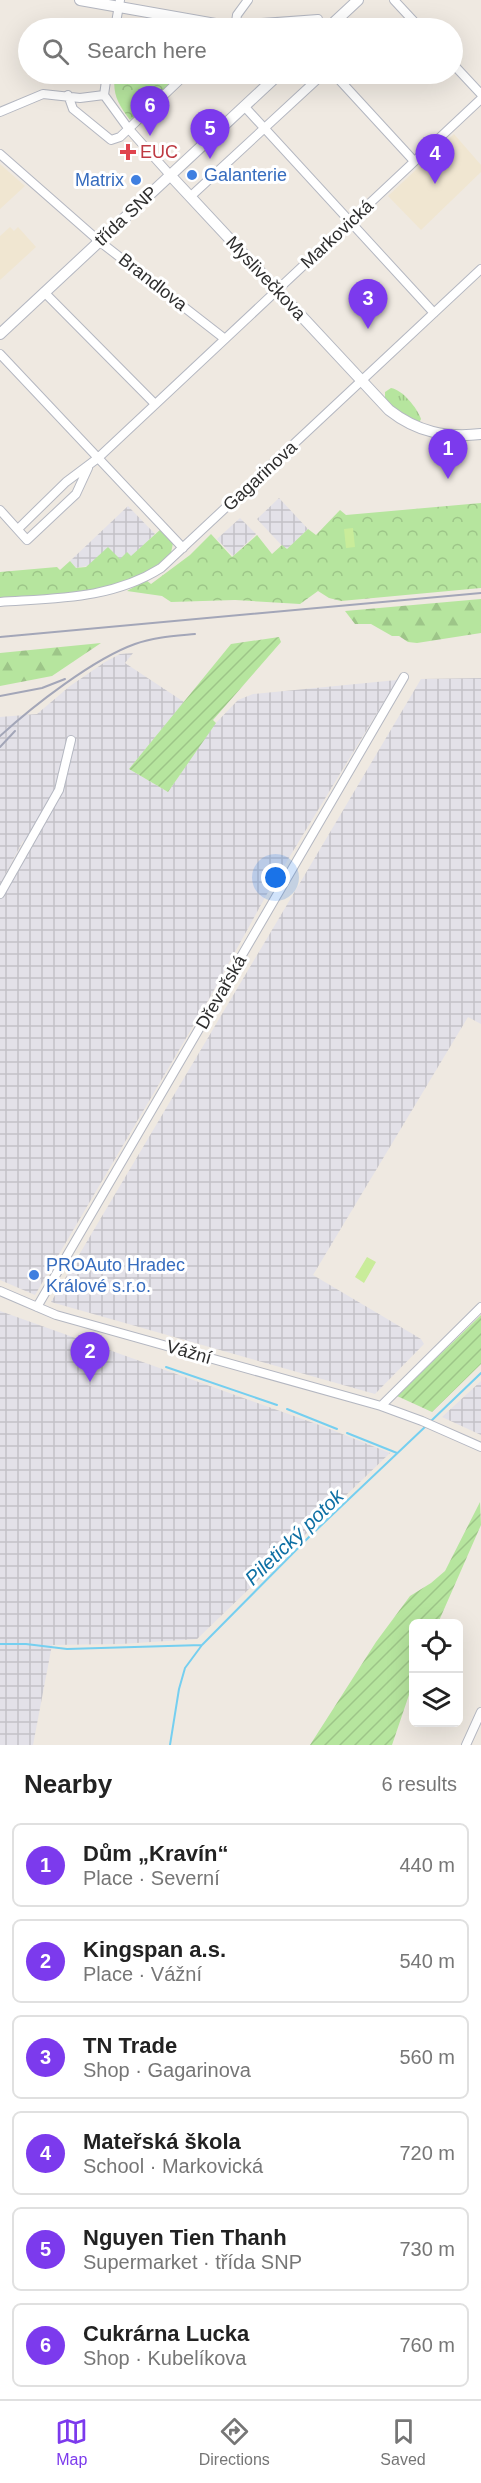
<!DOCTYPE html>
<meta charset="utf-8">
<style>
:root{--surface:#fff;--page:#f6f6f6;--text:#222;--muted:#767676;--line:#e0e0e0;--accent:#7c3aed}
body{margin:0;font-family:Helvetica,sans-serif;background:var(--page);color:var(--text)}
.controls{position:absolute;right:18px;bottom:18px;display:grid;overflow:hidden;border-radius:9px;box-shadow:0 6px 24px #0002}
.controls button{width:54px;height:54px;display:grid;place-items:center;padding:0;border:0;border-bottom:2px solid var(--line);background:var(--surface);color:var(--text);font:30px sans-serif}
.you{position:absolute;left:276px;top:878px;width:21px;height:21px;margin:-15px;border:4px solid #fff;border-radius:50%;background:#1a73e8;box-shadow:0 0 0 9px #1a73e833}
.badge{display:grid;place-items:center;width:39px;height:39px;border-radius:50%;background:var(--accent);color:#fff;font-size:20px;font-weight:700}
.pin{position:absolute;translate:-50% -50px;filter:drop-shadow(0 2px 3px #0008)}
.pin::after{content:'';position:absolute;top:32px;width:21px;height:18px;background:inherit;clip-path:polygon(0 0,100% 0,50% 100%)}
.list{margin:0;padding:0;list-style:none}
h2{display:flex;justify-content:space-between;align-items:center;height:78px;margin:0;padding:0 24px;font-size:26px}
h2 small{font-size:20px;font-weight:400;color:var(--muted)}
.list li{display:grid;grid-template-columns:39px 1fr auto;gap:18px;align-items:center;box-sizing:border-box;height:84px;margin:0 12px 12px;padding:0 12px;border:2px solid var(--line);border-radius:9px}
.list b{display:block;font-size:22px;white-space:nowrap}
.list p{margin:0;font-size:20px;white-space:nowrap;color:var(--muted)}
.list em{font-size:20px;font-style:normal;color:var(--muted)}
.icon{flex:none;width:33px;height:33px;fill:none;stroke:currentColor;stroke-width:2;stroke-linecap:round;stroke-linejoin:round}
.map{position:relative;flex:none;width:481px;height:1745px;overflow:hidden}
.search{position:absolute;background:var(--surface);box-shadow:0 6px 24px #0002;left:18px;right:18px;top:18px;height:66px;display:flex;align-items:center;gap:15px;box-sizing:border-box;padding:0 21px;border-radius:33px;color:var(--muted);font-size:22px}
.sheet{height:654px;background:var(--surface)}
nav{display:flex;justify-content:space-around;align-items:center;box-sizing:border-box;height:84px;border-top:2px solid var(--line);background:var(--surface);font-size:16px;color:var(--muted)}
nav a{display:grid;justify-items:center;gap:3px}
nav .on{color:var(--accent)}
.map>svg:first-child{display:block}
.industrial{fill:url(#industrial-grid)}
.education{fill:#f0e6d1}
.grass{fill:url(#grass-tufts)}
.forest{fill:url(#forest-firs)}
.park{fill:url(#park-crowns)}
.garden{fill:url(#garden-furrows)}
.pitch{fill:#c9ec9a}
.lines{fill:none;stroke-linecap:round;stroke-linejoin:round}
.stream{stroke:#75cff0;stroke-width:2}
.minor-casing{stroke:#b4b7c1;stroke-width:10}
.tertiary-casing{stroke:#b4b7c1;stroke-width:12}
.minor{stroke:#fff;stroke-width:8}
.tertiary{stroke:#fff;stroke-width:10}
.rail{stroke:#a3a6b8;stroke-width:2}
.health-dot{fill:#e0444e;stroke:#fff;stroke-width:2}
.shop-dot{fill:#3f7fe0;stroke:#fff;stroke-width:2}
.labels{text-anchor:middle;stroke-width:6;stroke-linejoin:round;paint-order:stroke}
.health-label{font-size:18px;fill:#be3a42;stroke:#fff;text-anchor:start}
.shop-label{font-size:18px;fill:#366cbe;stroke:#fff;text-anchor:start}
.street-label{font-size:18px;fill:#2e2e2e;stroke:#fff}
.water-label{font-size:20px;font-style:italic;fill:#0d6fa3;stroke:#fff}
</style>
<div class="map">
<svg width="481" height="1745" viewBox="0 0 481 1745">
<defs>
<pattern id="industrial-grid" width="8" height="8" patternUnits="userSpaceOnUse" patternTransform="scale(1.5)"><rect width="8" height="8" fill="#e3e1e8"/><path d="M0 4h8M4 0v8" fill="none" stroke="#c3c1c7"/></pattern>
<pattern id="grass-tufts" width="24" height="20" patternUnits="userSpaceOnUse" patternTransform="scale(1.5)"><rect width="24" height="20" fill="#b6e59e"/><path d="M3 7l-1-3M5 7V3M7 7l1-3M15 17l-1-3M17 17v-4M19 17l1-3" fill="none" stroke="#9dc588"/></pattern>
<pattern id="forest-firs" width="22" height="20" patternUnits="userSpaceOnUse" patternTransform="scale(1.5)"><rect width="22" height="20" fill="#b6e59e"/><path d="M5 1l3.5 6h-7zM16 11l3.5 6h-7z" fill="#9dc588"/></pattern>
<pattern id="park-crowns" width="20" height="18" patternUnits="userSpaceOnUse" patternTransform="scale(1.5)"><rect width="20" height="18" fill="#b6e59e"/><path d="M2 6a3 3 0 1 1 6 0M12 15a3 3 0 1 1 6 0" fill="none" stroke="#9dc588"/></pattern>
<pattern id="garden-furrows" width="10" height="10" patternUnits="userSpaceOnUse" patternTransform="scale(1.5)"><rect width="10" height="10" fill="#b6e59e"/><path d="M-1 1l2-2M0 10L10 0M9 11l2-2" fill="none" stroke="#9dc588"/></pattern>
</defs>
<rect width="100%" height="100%" fill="#efe9e1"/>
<path class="industrial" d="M279 498 308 529 286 550 257 519Z
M128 506 155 534 131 557 76 568 70 561Z
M240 518 256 534 233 556 217 539Z
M133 653 125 663 184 702 129 769 168 792 214 725 238 700 253 694 397 680 267 894 209 999 35 1295 0 1280V899L30 846 23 841 0 884V717L37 714 70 686 105 662 120 654Z
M481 678V1024L468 1017 313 1275 421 1339 424 1344 375 1394 51 1302 421 679Z
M0 1311 322 1426 390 1453 197 1639 121 1644 52 1645 33 1745H0Z
M481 1381V1435L442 1417Z"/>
<path class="education" d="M454 134 481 165V172L421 230 388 196Z
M0 164 25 186 0 209Z
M10 227 14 231 18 227 36 247 0 280V236Z"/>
<path class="grass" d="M391 388C403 390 417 408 421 419L419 423 404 415 385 400V392Z"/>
<path class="forest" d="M481 599V633L417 643 408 642 399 636H392L371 624H355L345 611Z
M101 643 52 676 0 686V653Z"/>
<path class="park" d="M115 74H172L169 85 130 120C118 104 112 94 115 74Z
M481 503V588L341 601 329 598 318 591 300 604 235 600 171 602 162 596 127 591 146 580 151 584 190 555 211 534 232 557 257 535 272 554 282 545 287 549 308 529 316 535 340 510 346 515Z
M161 529 173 543 171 553C158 566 139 579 121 586 88 597 35 596 0 599V572L57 567 60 570 70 561 76 568 86 567 108 547 120 559 127 552 131 556Z"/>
<path class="garden" d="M279 637 281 642 213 720 216 723 168 792 129 769 231 644Z
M481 1315V1364L432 1412 397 1396Z
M480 1502 481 1525 438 1623 414 1624 413 1683 392 1745H310L376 1642 410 1596 431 1583 445 1571Z"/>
<path class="pitch" d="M353 528 355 547 346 548 344 529Z
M367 1257 376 1262 364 1283 355 1277Z"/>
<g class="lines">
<path class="stream" d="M166 1367 277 1405
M287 1409 337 1429
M430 1422 481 1373
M347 1433 397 1453
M0 1644H26L67 1649 202 1645
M170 1745 179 1689 185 1668 202 1645 310 1536 426 1426"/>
<defs>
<path id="minor" d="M248 0 237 15 235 28 249 24 318 19
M394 0 420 28
M115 28 120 0
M452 63 481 94
M107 74 104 95 128 128 170 175
M334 74 414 161
M68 95 73 109 111 140 120 137 186 74
M244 106 434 313
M0 112 43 94 80 98 104 95
M0 154 99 241 225 339
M190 197 323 74
M44 292 155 404
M0 354 183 548
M0 510 27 540 76 494 88 468
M18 529 66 482 98 458 481 99
M0 602C57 598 112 599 161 568L481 269
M0 894 59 790 71 740
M0 1291 56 1315 381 1406 422 1421 481 1447
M37 1307 404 677
M381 1406 481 1307
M466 1745 481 1712"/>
<path id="tertiary" d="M80 0 238 28
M328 28 358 0
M170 175 389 410C417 432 446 438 481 434
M0 334 279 74"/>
</defs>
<use href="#minor" class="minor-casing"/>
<use href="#tertiary" class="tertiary-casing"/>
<use href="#minor" class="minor"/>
<use href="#tertiary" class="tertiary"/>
<path class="rail" d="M0 637 481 593
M0 696 42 688 65 679
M0 736C33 706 93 659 135 644 154 637 174 636 195 634
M0 747 15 731"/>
</g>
<path class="health-dot" d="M125 143h6v6h6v6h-6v6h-6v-6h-6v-6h6z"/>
<g class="shop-dot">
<circle cx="192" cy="175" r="6"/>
<circle cx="136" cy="180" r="6"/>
<circle cx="34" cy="1275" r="6"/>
</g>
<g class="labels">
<g class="health-label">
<text x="140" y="158">EUC</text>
</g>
<g class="shop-label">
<text x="204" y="181">Galanterie</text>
<text x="124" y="186" text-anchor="end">Matrix</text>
<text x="46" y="1271">PROAuto Hradec<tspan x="46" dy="21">Králové s.r.o.</tspan></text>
</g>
<g class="street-label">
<text transform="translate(126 216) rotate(-43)" y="6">třída SNP</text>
<text transform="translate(337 234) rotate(-43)" y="6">Markovická</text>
<text transform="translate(266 278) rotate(47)" y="6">Myslivečkova</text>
<text transform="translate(153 282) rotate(38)" y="6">Brandlova</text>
<text transform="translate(260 476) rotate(-43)" y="6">Gagarinova</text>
<text transform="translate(221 992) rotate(-60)" y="6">Dřevařská</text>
<text transform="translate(189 1352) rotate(16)" y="6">Vážní</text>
</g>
<g class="water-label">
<text transform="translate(294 1537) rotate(-44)" y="7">Piletický potok</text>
</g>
</g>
</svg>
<div class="controls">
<button><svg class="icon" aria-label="locate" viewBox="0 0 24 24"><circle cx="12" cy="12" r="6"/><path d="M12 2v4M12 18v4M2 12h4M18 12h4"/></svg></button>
<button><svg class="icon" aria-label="layers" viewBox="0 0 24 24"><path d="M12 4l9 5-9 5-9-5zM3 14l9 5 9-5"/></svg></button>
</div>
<div class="you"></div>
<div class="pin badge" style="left:448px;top:479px">1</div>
<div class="pin badge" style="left:90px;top:1382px">2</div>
<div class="pin badge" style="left:368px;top:329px">3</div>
<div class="pin badge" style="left:435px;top:184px">4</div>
<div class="pin badge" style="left:210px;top:159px">5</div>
<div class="pin badge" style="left:150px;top:136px">6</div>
<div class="search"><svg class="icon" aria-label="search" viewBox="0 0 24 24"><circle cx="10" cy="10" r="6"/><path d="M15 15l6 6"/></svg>Search here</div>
</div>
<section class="sheet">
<h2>Nearby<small>6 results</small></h2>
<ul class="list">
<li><span class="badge">1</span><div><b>Dům „Kravín“</b><p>Place · Severní</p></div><em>440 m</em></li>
<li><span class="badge">2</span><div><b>Kingspan a.s.</b><p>Place · Vážní</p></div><em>540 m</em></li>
<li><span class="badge">3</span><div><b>TN Trade</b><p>Shop · Gagarinova</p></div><em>560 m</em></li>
<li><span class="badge">4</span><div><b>Mateřská škola</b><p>School · Markovická</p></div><em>720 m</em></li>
<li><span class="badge">5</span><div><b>Nguyen Tien Thanh</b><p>Supermarket · třída SNP</p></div><em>730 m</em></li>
<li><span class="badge">6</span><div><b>Cukrárna Lucka</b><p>Shop · Kubelíkova</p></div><em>760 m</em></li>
</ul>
</section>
<nav>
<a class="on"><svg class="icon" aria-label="map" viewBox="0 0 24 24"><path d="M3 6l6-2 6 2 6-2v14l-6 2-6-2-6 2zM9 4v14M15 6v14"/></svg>Map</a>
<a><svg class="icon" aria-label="directions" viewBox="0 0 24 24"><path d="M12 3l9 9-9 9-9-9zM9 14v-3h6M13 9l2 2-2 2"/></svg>Directions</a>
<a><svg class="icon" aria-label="saved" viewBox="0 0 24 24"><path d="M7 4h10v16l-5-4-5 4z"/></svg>Saved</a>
</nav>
